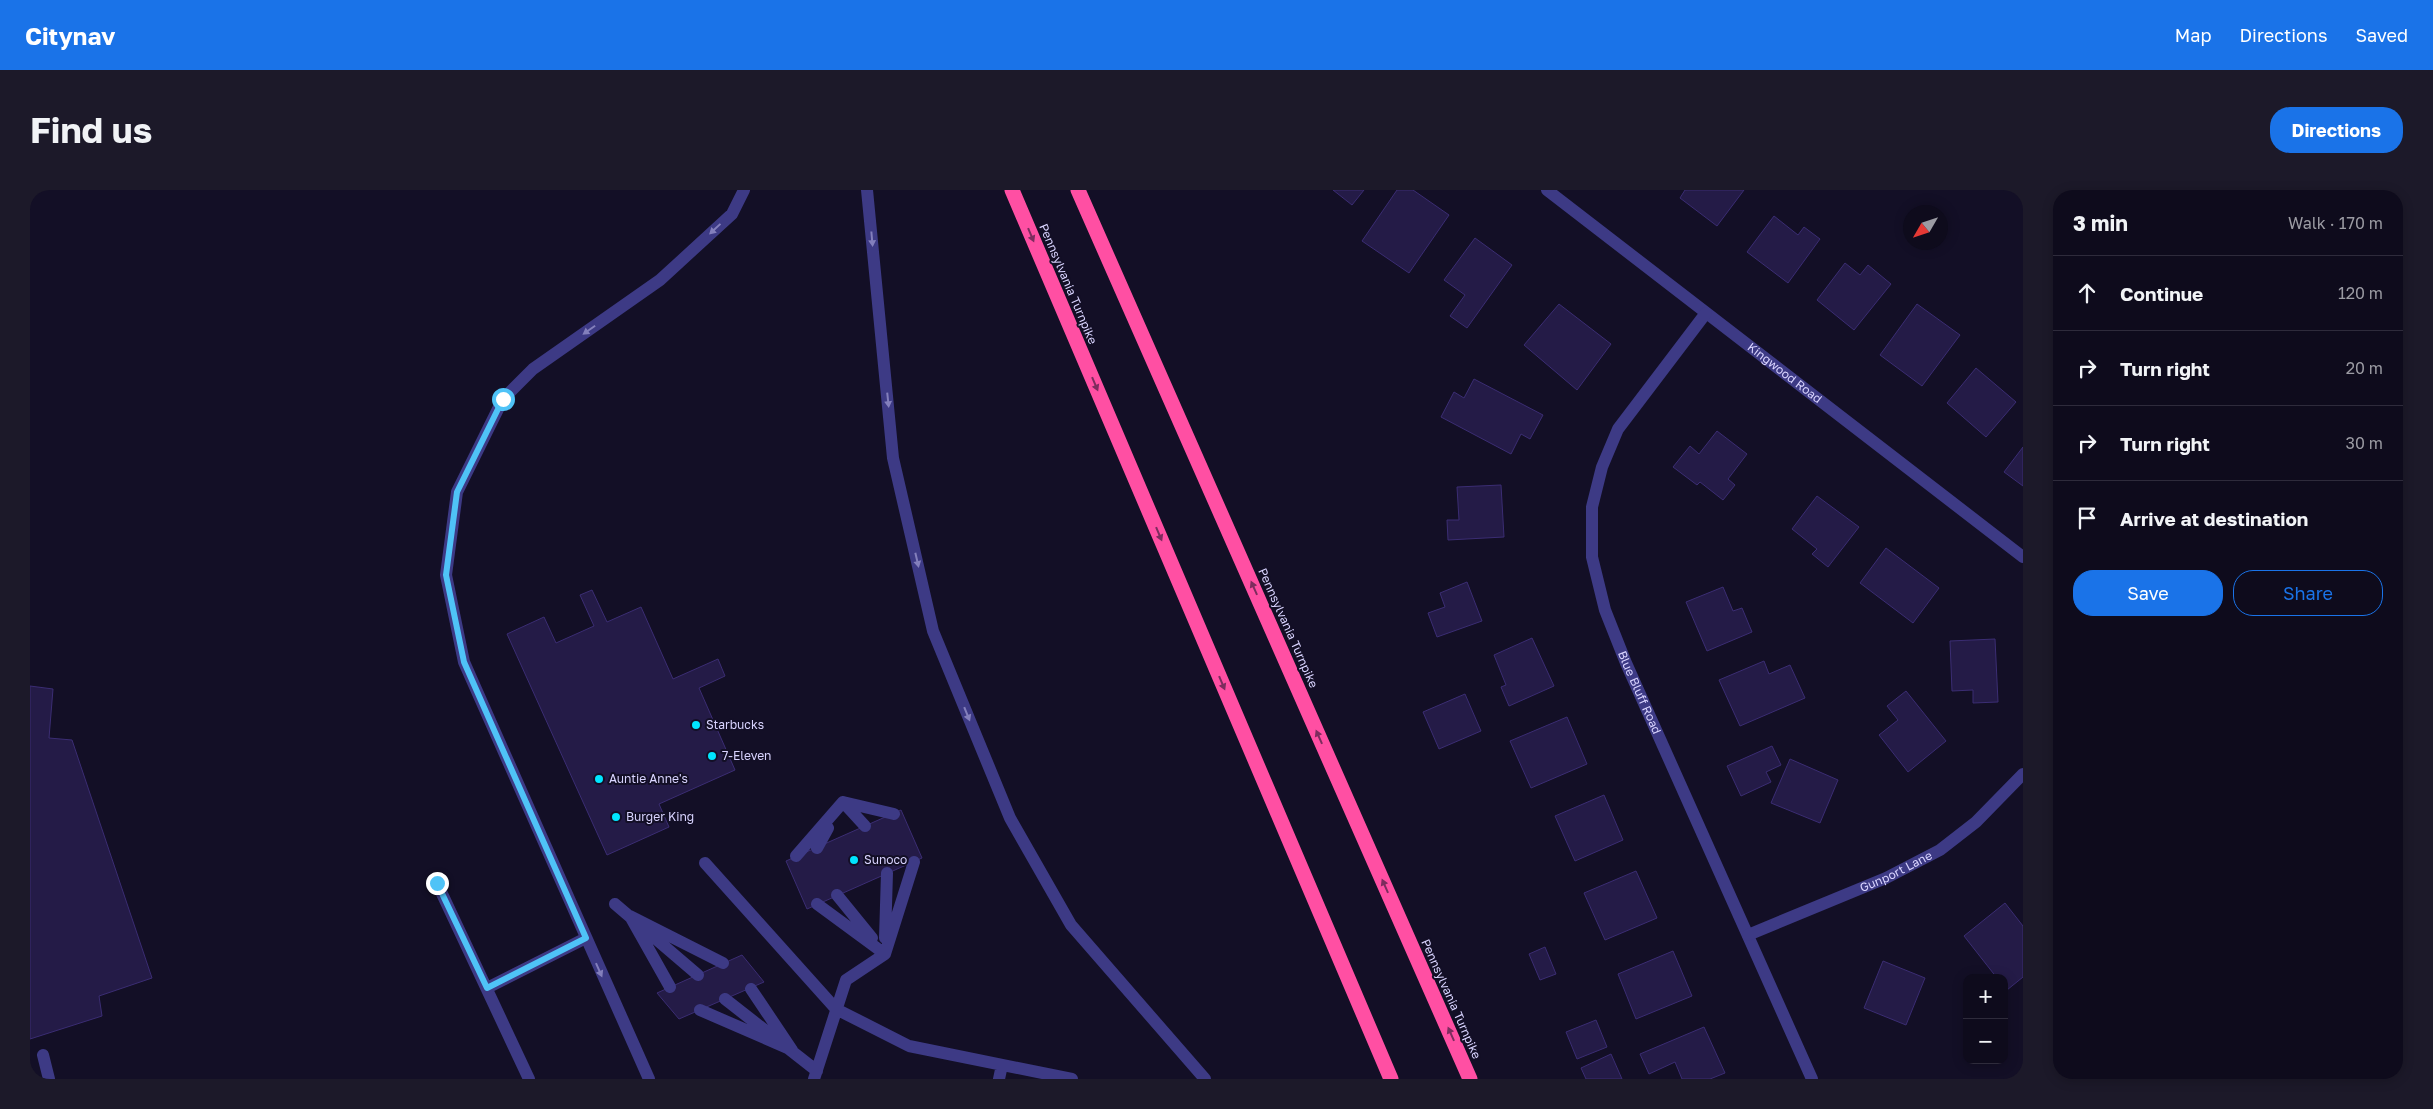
<!DOCTYPE html>
<meta charset="utf-8">
<style>
:root{--surface:#0e0b1c;--page:#1c1929;--text:#f1f3f6;--muted:#9b9ba3;--line:#2e2b3b;--accent:#1a73e8}
body{margin:0;font-family:"Golos Text",sans-serif;background:var(--page);color:var(--text)}
.controls{position:absolute;right:15px;bottom:15px;display:grid;overflow:hidden;border-radius:10px;box-shadow:0 2px 12px #0003}
.controls button{width:45px;height:45px;display:grid;place-items:center;padding:0;border:0;border-bottom:1px solid var(--line);background:var(--surface);color:var(--text);font:25px sans-serif}
.compass{position:absolute;left:1873px;top:15px;width:45px;height:45px;border-radius:50%;background:var(--surface);box-shadow:0 2px 12px #0003;rotate:231deg}
.stop{position:absolute;width:15px;height:15px;margin:-11px;border:4px solid #4fc3f7;border-radius:50%;background:#fff}
.stop.end{background:#4fc3f7;border-color:#fff;box-shadow:0 1px 5px #0008}
.list{margin:0;padding:0;list-style:none}
h2{display:flex;justify-content:space-between;align-items:center;height:65px;margin:0;padding:0 20px;font-size:21px}
h2 small{font-size:16px;font-weight:400;color:var(--muted)}
.list li{display:grid;grid-template-columns:32px 1fr auto;gap:15px;align-items:center;box-sizing:border-box;height:75px;padding:0 20px;border-top:1px solid var(--line)}
.list b{display:block;font-size:19px;white-space:nowrap}
.list em{font-size:16px;font-style:normal;color:var(--muted)}
.actions{display:flex;gap:10px;padding:15px 20px}
.actions a{flex:1;padding:11px 0;border:1px solid var(--accent);border-radius:20px;text-align:center;font-size:18px;color:var(--accent)}
.actions .main{background:var(--accent);color:#fff}
.icon{flex:none;width:28px;height:28px;fill:none;stroke:currentColor;stroke-width:2;stroke-linecap:round;stroke-linejoin:round}
.map{position:relative;flex:none;width:1993px;height:889px;overflow:hidden;border-radius:20px}
header{display:flex;align-items:center;gap:30px;box-sizing:border-box;height:70px;padding:0 25px;background:var(--accent);color:#fff}
header strong{font-size:24px}
nav{display:flex;gap:28px;margin-inline-start:auto;font-size:18px}
.intro{display:flex;align-items:center;justify-content:space-between;box-sizing:border-box;height:120px;padding:0 30px}
h1{margin:0;font-size:35px}
.button{padding:12px 22px;border-radius:20px;background:var(--accent);color:#fff;font-size:18px;font-weight:700}
main{display:flex;gap:30px;padding:0 30px}
aside{flex:1;background:var(--surface);border-radius:20px;box-shadow:0 2px 12px #0003}
.map>svg:first-child{display:block}
.building{fill:#241b47;stroke:#3b2d73}
.lines{fill:none;stroke-linecap:round;stroke-linejoin:round}
.service{stroke:#3d3a85;stroke-width:12}
.minor{stroke:#3d3a85;stroke-width:12}
.motorway{stroke:#ff4fa3;stroke-width:15}
.oneway{fill:#837fbc}
.oneway2{fill:#7d2c5e}
.route{stroke:#4fc3f7;stroke-width:6}
.poi-dot{fill:#00e5ff;stroke:#130f26;stroke-width:2}
.labels{text-anchor:middle;stroke-width:4;stroke-linejoin:round;paint-order:stroke}
.street-label{font-size:12px;fill:#d9d4ff;stroke:#130f26}
.poi-label{font-size:12px;fill:#d9d4ff;stroke:#130f26;text-anchor:start}
</style>
<header>
<strong>Citynav</strong>
<nav><a>Map</a><a>Directions</a><a>Saved</a></nav>
</header>
<div class="intro"><h1>Find us</h1><a class="button">Directions</a></div>
<main>
<div class="map">
<svg width="1993" height="889" viewBox="0 0 1993 889">
<rect width="100%" height="100%" fill="#130f26"/>
<path class="building" d="M1303 0H1334L1322 15Z
M1367 0H1383L1419 25 1379 83 1332 51Z
M1655 0H1714L1687 36 1650 8Z
M1744 26 1768 45 1774 37 1790 49 1758 93 1717 62Z
M1445 48 1482 75 1437 138 1420 126 1435 105 1414 90Z
M1815 73 1830 85 1838 75 1861 94 1824 140 1787 110Z
M1529 114 1581 154 1547 200 1494 155Z
M1887 114 1930 145 1892 196 1850 165Z
M1946 178 1986 212 1956 247 1917 213Z
M1444 189 1513 225 1500 249 1491 244 1481 264 1411 227 1424 202 1434 208Z
M1687 241 1717 264 1698 289 1705 295 1693 310 1670 292 1667 295 1643 277 1660 256 1669 264Z
M1993 257V296L1974 282Z
M1471 295 1474 347 1418 350 1417 330H1429L1427 297Z
M1787 306 1829 337 1798 377 1782 364 1787 359 1762 339Z
M1856 358 1909 398 1883 433 1830 393Z
M1437 392 1452 431 1407 447 1398 423 1415 417 1410 403Z
M1693 397 1703 421 1712 418 1722 442 1677 461 1656 412Z
M562 400 577 432 611 417 643 489 688 469 695 486 669 498 705 580 629 614 639 637 577 665 477 444 514 427 526 453 564 436 550 405Z
M1502 448 1524 496 1479 516 1471 497 1476 495 1464 465Z
M1965 449 1968 512 1943 513V500L1922 501 1920 451Z
M1734 471 1739 484 1760 475 1775 508 1710 536 1689 490Z
M0 496 23 499 19 548 42 550 122 788 69 806 72 826 0 849Z
M1876 501 1916 551 1878 582 1849 545 1868 530 1857 516Z
M1435 504 1451 541 1409 559 1393 522Z
M1537 527 1557 574 1501 598 1480 551Z
M1742 556 1751 575 1736 582 1741 592 1711 606 1697 576Z
M1760 569 1808 590 1790 633 1741 613Z
M1574 605 1593 650 1545 671 1525 626Z
M871 620 892 668 777 719 756 671Z
M1606 681 1627 728 1575 750 1554 703Z
M1975 713 1993 736V787L1977 800 1974 796V788H1967L1934 746Z
M1515 757 1526 784 1510 790 1499 764Z
M1643 761 1662 806 1606 829 1588 784Z
M712 765 734 792 649 829 627 803Z
M1853 771 1895 788 1876 835 1834 818Z
M1566 830 1577 857 1547 869 1536 842Z
M1674 837 1695 883 1680 889H1652L1645 872 1619 884 1610 864Z
M1581 864 1592 889H1556L1551 878Z"/>
<g class="lines">
<path class="service" d="M837 0 863 268 903 441 980 628 1041 735 1175 889
M813 612 864 624
M813 612 835 636
M787 658 798 638
M766 666 813 612
M675 673 806 819 879 856 1042 889
M407 693 499 889
M807 705 842 748
M585 714 668 785
M787 714 855 764 884 672
M855 748 857 683
M640 797 600 726 693 773
M457 798 556 748
M695 809 787 881
M670 820 762 860 721 799
M13 865 19 889
M619 889 434 472 416 385 427 302 473 209 503 179 630 90 702 24 714 0
M784 889 816 790 855 764
M969 889 972 875"/>
<g class="minor">
<path id="s1" d="M1517 0 1993 367"/>
<path id="s2" d="M1676 123 1588 239 1572 277 1562 317V367L1575 420 1596 473 1782 889"/>
<path id="s3" d="M1718 745 1856 688 1910 660 1946 632 1993 584"/>
</g>
<path class="motorway" d="M982 0 1361 889
M1048 0 1440 889"/>
</g>
<defs><path id="oneway-solid" d="M-6-.8H1V-3.2L6.5 0L1 3.2V.8H-6Z" transform="scale(1.25)"/></defs>
<g class="oneway">
<use href="#oneway-solid" transform="translate(685 39) rotate(137)"/>
<use href="#oneway-solid" transform="translate(842 49) rotate(85)"/>
<use href="#oneway-solid" transform="translate(559 140) rotate(145)"/>
<use href="#oneway-solid" transform="translate(858 210) rotate(84)"/>
<use href="#oneway-solid" transform="translate(887 370) rotate(77)"/>
<use href="#oneway-solid" transform="translate(937 524) rotate(68)"/>
<use href="#oneway-solid" transform="translate(569 780) rotate(66)"/>
</g>
<g class="oneway2">
<use href="#oneway-solid" transform="translate(1001 45) rotate(67)"/>
<use href="#oneway-solid" transform="translate(1065 194) rotate(67)"/>
<use href="#oneway-solid" transform="translate(1129 344) rotate(67)"/>
<use href="#oneway-solid" transform="translate(1224 398) rotate(-114)"/>
<use href="#oneway-solid" transform="translate(1192 493) rotate(67)"/>
<use href="#oneway-solid" transform="translate(1289 547) rotate(-114)"/>
<use href="#oneway-solid" transform="translate(1355 696) rotate(-114)"/>
<use href="#oneway-solid" transform="translate(1421 844) rotate(-114)"/>
</g>
<g class="lines">
<path class="route" d="M407 693 457 798 556 748 434 472 416 385 427 302 473 209"/>
</g>
<g class="poi-dot">
<circle cx="666" cy="535" r="5"/>
<circle cx="682" cy="566" r="5"/>
<circle cx="569" cy="589" r="5"/>
<circle cx="586" cy="627" r="5"/>
<circle cx="824" cy="670" r="5"/>
</g>
<g class="labels">
<g class="street-label">
<text transform="translate(1038 94) rotate(67)" y="4">Pennsylvania Turnpike</text>
<text dy="4" stroke="none"><textPath href="#s1" startOffset="300">Kingwood Road</textPath></text>
<text transform="translate(1258 438) rotate(66)" y="4">Pennsylvania Turnpike</text>
<text dy="4" stroke="none"><textPath href="#s2" startOffset="422">Blue Bluff Road</textPath></text>
<text dy="4" stroke="none"><textPath href="#s3" startOffset="161">Gunport Lane</textPath></text>
<text transform="translate(1421 809) rotate(66)" y="4">Pennsylvania Turnpike</text>
</g>
<g class="poi-label">
<text x="676" y="539">Starbucks</text>
<text x="692" y="570">7-Eleven</text>
<text x="579" y="593">Auntie Anne's</text>
<text x="596" y="631">Burger King</text>
<text x="834" y="674">Sunoco</text>
</g>
</g>
</svg>
<div class="controls">
<button>+</button>
<button>−</button>
</div>
<svg class="compass" viewBox="-18 -18 36 36"><path d="M0-13l5 13h-10z" fill="#e53935"/><path d="M0 13l5-13h-10z" fill="#9b9ba3"/></svg>
<div class="stop" style="left:473px;top:209px"></div>
<div class="stop end" style="left:407px;top:693px"></div>
</div>
<aside>
<h2>3 min<small>Walk · 170 m</small></h2>
<ul class="list">
<li><svg class="icon" aria-label="ahead" viewBox="0 0 24 24"><path d="M12 20V5M6 11l6-6 6 6"/></svg><div><b>Continue</b></div><em>120 m</em></li>
<li><svg class="icon" aria-label="right" viewBox="0 0 24 24"><path d="M7 20v-9h11M14 6l5 5-5 5"/></svg><div><b>Turn right</b></div><em>20 m</em></li>
<li><svg class="icon" aria-label="right" viewBox="0 0 24 24"><path d="M7 20v-9h11M14 6l5 5-5 5"/></svg><div><b>Turn right</b></div><em>30 m</em></li>
<li><svg class="icon" aria-label="arrive" viewBox="0 0 24 24"><path d="M6 21V4h12l-3 4 3 4H6"/></svg><div><b>Arrive at destination</b></div></li>
</ul>
<div class="actions"><a class="main">Save</a><a>Share</a></div>
</aside>
</main>
